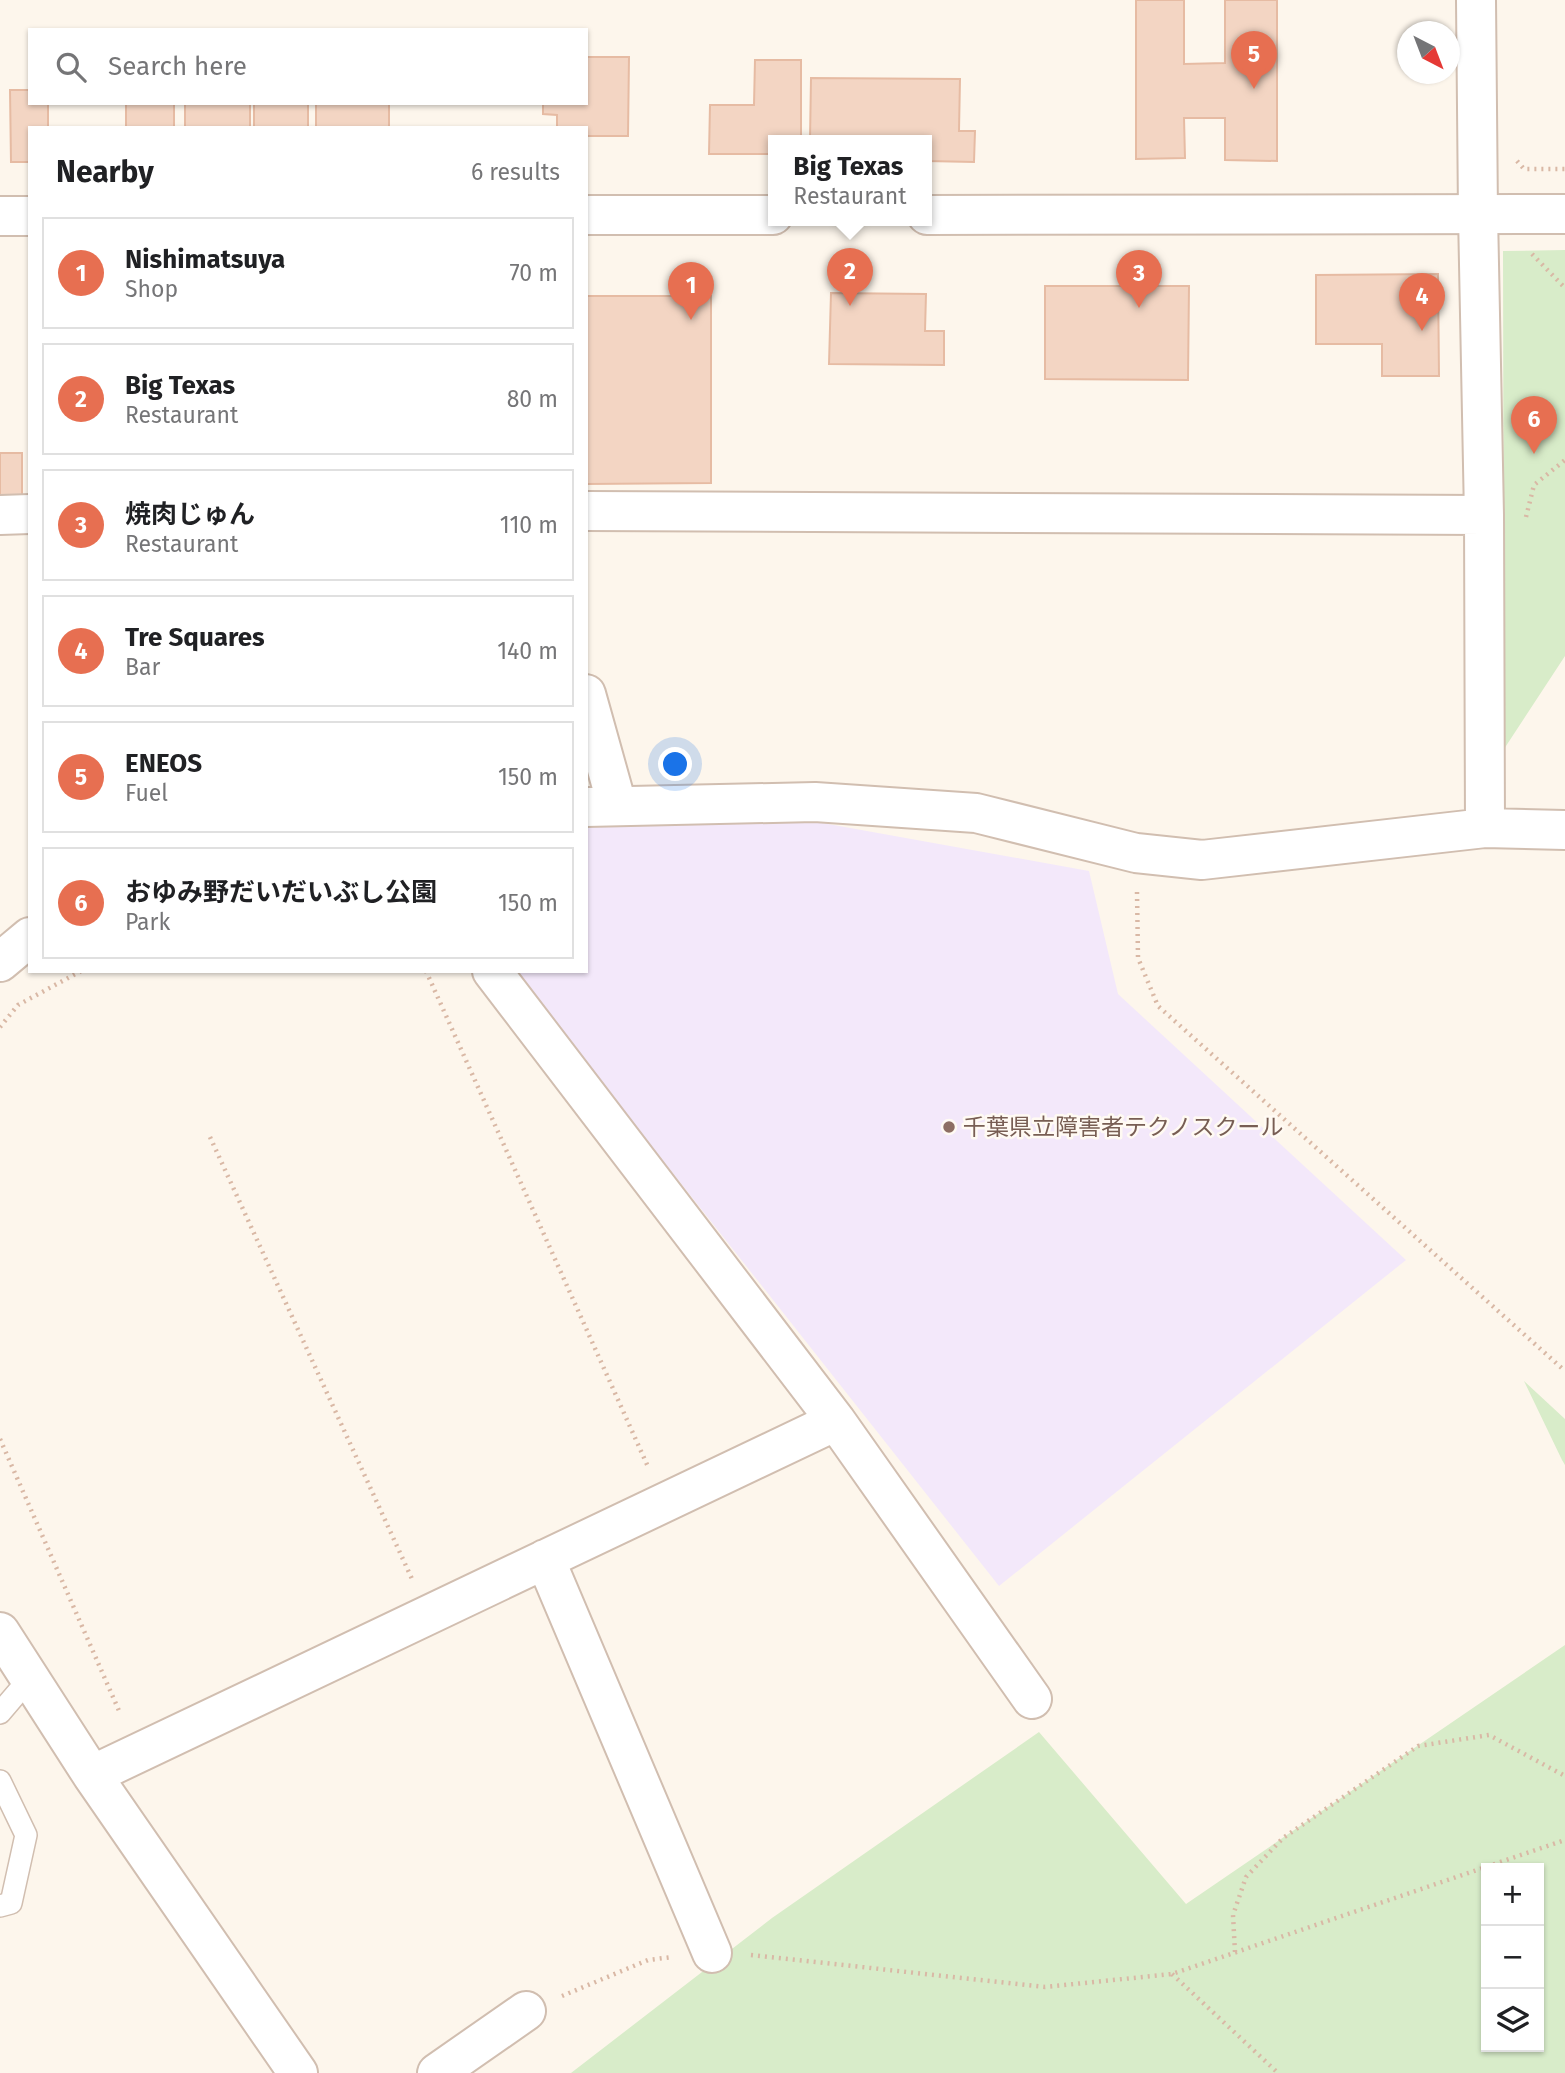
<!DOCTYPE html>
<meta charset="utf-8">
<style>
:root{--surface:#fff;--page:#f6f6f6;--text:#202124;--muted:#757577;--line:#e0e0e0;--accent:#e76f51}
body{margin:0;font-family:"Fira Sans","Noto Sans JP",sans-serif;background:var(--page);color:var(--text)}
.controls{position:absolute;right:21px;bottom:21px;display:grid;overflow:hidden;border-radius:0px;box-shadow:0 2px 5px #0004}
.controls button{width:63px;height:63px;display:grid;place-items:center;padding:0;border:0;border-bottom:2px solid var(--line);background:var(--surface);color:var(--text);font:35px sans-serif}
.compass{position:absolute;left:1397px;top:21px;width:63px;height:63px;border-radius:50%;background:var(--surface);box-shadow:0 2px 5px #0004;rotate:138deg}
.you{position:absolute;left:676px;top:765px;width:24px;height:24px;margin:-18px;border:5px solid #fff;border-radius:50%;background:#1a73e8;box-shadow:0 0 0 10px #1a73e833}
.badge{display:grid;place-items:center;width:46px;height:46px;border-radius:50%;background:var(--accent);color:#fff;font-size:23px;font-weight:700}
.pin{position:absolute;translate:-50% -58px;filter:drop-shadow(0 2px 4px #0008)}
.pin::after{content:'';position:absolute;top:37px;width:24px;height:21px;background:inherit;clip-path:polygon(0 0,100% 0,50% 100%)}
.popup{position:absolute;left:768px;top:135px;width:164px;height:91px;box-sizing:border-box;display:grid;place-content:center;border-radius:0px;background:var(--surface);filter:drop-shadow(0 2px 5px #0005);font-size:23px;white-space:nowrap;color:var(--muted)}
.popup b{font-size:26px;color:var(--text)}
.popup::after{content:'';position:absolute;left:50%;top:100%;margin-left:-14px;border:14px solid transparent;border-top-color:var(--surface)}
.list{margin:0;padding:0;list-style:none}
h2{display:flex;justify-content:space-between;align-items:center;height:91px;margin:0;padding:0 28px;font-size:30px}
h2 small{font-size:23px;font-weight:400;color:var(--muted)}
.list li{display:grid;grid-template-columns:46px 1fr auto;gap:21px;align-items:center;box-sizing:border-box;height:112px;margin:0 14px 14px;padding:0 14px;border:2px solid var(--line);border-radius:0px}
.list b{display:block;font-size:26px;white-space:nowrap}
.list p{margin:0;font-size:23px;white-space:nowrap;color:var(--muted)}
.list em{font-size:23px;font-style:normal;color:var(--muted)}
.icon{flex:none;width:38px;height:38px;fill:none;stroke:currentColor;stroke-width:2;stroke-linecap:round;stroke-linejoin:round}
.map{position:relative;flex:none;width:1565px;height:2073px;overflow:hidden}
.search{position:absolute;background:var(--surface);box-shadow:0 2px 5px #0004;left:28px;top:28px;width:560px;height:77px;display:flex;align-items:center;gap:18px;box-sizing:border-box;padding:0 24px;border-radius:0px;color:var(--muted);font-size:26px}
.panel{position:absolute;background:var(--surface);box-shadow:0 2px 5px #0004;left:28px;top:126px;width:560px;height:847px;border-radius:0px}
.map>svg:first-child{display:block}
.education{fill:#f3e8fa}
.green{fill:#d8ecc9;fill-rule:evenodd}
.building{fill:#f3d5c3;stroke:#e6bba3;stroke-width:2}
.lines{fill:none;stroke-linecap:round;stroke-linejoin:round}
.service-casing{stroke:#d1beb0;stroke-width:24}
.minor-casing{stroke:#d1beb0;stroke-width:42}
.tertiary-casing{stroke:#d1beb0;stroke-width:42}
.path{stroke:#d9b8a5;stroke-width:4.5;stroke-dasharray:2 5;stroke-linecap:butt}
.service{stroke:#fff;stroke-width:21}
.minor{stroke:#fff;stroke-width:38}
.tertiary{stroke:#fff;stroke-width:38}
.education-dot{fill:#8d6e63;stroke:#fffaf3;stroke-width:2.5}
.labels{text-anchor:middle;stroke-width:5;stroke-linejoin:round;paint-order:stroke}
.education-label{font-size:23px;fill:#785e54;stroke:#fffaf3;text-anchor:start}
</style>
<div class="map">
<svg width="1565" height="2073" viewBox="0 0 1565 2073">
<rect width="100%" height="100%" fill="#fdf6ec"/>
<path class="education" d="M817 822 1089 871 1118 994 1406 1260 999 1586 513 971H586V826Z"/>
<path class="green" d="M1565 250V656L1504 749 1503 251Z
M1524 1381 1565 1419V1465L1562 1460Z
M1565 1645V2073H571L772 1918 1039 1732 1186 1904ZM1486 1868H1539V2047H1486Z"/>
<path class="building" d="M1136 0H1184V64L1225 63V0H1277V161L1225 160V118H1184L1185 158 1136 159Z
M586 57H629L628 136H586V128H557V115L543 114V103H586Z
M755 60H801V140H773V154H709L710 105H754Z
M811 78 960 79 959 131H975L974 162 927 161V140H810Z
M10 90H30V103H48V128H30V162H11Z
M126 103H174V128H126Z
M185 103H250V128H185Z
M254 103H308V128H254Z
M316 103H389V128H316Z
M1438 274 1439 376H1382V344H1316V275Z
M1045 286H1189L1188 380 1045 379Z
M831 293 926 294 925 331H944V365L829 364Z
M586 296H711V483L586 484Z
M0 453H22V495H0Z"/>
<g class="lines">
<defs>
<path id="service" d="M0 1713 29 1679
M0 1781 26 1835 11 1903 0 1906"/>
<path id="minor" d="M1478 214 1484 515 1485 828
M586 511 1484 515
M0 515 30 514
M586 694 617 805
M586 807 815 802 976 813 1136 853 1202 860 1485 828 1565 830
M0 962 30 937
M492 971 836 1421 1032 1699
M545 1559 712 1953
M0 1632 92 1775 298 2073
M92 1775 836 1421
M437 2073 526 2011"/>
<path id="tertiary" d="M1476 0 1478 214
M586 215H773
M927 215 1565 214
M0 216H30"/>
</defs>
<use href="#service" class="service-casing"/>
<use href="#minor" class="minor-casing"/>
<use href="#tertiary" class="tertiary-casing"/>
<path class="path" d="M1517 161 1524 169H1565
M1532 254 1565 288
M1526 517 1534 485 1565 460
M1137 892 1138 958 1158 1006 1565 1371
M426 971 649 1469
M0 1027 18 1005 81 971
M210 1137 412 1579
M0 1439 120 1713
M1235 1952 1233 1915 1246 1877 1283 1838 1418 1746 1489 1735 1565 1776
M751 1955 1045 1987 1172 1974 1565 1840
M1172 1974 1278 2073
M562 1996 648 1960 672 1957"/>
<use href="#service" class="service"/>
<use href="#minor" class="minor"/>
<use href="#tertiary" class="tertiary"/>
</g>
<circle class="education-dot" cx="949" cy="1127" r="7"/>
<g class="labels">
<g class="education-label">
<text x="963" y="1135">千葉県立障害者テクノスクール</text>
</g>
</g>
</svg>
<div class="controls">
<button>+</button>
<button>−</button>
<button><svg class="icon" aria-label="layers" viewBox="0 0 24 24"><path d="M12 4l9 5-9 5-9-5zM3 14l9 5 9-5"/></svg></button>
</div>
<svg class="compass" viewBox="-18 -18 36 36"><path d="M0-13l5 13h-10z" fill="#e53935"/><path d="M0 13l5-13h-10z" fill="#757577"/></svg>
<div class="you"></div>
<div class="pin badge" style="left:691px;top:320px">1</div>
<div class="pin badge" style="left:850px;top:306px">2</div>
<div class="popup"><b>Big Texas</b>Restaurant</div>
<div class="pin badge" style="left:1139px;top:308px">3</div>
<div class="pin badge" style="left:1422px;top:331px">4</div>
<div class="pin badge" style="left:1254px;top:89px">5</div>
<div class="pin badge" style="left:1534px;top:454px">6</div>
<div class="search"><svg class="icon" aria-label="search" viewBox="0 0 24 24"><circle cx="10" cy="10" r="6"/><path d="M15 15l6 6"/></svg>Search here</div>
<section class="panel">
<h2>Nearby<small>6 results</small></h2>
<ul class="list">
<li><span class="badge">1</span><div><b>Nishimatsuya</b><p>Shop</p></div><em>70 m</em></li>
<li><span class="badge">2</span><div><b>Big Texas</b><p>Restaurant</p></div><em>80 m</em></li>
<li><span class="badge">3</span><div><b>焼肉じゅん</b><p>Restaurant</p></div><em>110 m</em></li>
<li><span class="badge">4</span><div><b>Tre Squares</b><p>Bar</p></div><em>140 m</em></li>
<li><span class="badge">5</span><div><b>ENEOS</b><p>Fuel</p></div><em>150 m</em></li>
<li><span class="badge">6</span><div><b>おゆみ野だいだいぶし公園</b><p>Park</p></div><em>150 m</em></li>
</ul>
</section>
</div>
